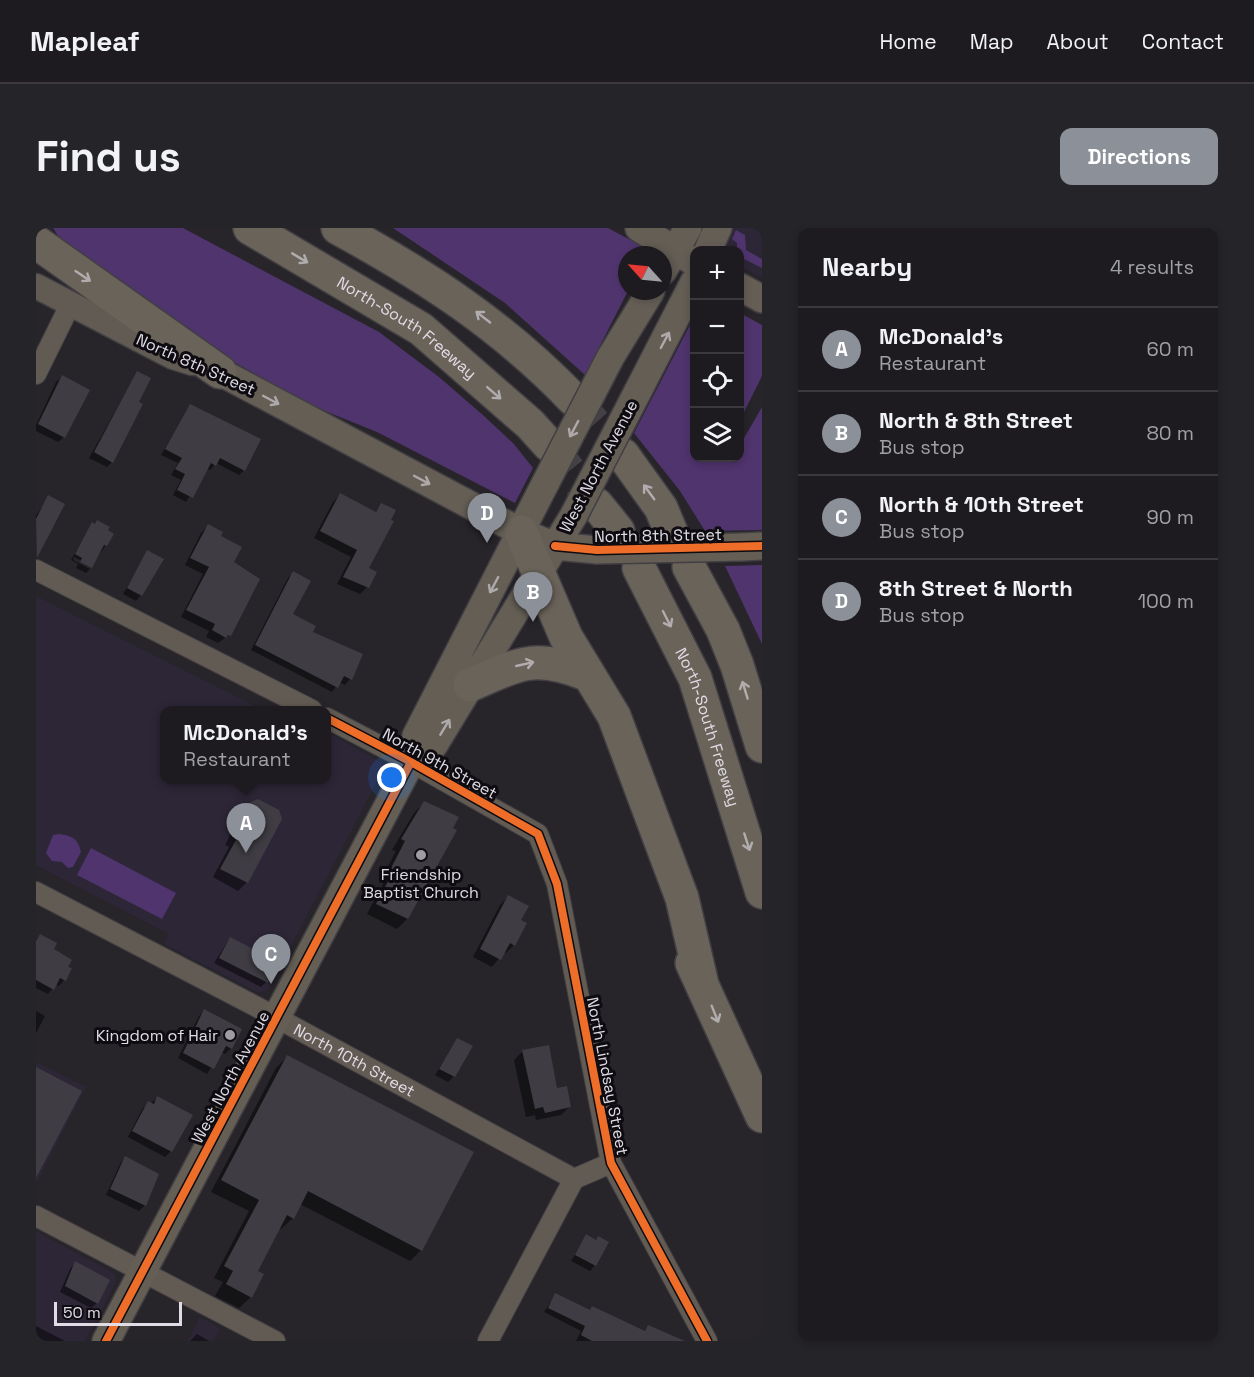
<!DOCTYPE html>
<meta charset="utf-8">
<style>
:root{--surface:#1d1b20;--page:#252429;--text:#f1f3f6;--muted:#a0a1a5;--line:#3b393e;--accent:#8c9099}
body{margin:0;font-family:"Space Grotesk",sans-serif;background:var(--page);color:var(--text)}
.controls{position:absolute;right:18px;top:18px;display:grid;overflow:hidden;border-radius:12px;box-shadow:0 3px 9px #0003}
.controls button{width:54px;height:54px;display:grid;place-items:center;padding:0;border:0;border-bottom:2px solid var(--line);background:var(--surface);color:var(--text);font:30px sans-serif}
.compass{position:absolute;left:582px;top:18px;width:54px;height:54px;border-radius:50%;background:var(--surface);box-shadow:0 3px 9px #0003;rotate:297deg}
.scale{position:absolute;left:18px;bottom:15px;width:128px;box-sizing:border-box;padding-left:6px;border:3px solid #e0dce5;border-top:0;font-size:16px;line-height:21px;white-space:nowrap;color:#e0dce5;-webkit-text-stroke:4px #0e0b11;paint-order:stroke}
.you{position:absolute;left:356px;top:550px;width:21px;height:21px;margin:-15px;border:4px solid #fff;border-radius:50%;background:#1a73e8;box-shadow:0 0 0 9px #1a73e833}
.badge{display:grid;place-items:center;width:39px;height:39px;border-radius:50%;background:var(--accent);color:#fff;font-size:20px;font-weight:700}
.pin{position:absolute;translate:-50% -50px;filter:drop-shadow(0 2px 3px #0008)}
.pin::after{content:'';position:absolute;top:32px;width:21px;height:18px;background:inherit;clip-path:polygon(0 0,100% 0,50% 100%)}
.popup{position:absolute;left:124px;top:478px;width:171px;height:78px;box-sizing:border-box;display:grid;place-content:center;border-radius:12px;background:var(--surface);filter:drop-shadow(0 2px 4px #0005);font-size:20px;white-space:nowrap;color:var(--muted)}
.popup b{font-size:22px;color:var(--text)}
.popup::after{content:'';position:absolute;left:50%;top:100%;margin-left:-12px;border:12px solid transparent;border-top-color:var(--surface)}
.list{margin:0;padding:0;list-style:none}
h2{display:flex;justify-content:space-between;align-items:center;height:78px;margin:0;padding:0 24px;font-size:26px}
h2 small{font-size:20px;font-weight:400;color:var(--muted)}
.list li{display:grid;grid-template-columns:39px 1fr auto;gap:18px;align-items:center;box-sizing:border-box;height:84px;padding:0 24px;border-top:2px solid var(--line)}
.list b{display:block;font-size:22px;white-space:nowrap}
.list p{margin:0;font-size:20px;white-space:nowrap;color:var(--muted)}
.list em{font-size:20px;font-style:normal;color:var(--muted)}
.icon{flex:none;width:33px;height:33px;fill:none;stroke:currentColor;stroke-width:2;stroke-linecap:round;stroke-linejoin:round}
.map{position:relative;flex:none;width:726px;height:1113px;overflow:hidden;border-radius:12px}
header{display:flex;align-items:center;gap:36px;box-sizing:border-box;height:84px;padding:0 30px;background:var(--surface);border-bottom:2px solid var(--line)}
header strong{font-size:28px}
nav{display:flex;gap:33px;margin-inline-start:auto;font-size:21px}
.intro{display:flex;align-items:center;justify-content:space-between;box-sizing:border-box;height:144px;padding:0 36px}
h1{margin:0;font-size:42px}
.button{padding:15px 27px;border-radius:12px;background:var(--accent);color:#fff;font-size:21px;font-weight:700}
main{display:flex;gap:36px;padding:0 36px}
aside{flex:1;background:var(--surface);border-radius:12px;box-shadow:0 3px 9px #0003}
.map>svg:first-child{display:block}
.built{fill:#2d2637}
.green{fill:#50346e}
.shadow{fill:#0007}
.building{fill:#3f3d43}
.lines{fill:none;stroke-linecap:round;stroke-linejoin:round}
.motorway-tunnel{stroke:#434046;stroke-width:33;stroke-dasharray:33 16;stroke-linecap:butt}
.minor-casing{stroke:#413f43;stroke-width:22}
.tertiary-casing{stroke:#413f43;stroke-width:27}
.secondary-casing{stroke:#413f43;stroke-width:30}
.motorway-casing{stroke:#413f43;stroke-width:36}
.minor{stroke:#625b53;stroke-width:20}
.tertiary{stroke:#625b53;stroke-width:24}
.secondary{stroke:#645e55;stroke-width:27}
.motorway{stroke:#6a635a;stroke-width:33}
.secondary-bridge-casing{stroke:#413f43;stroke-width:30;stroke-linecap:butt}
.secondary-bridge{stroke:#645e55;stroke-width:27}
.cycleway-casing{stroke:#0e0b11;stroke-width:11}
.cycleway{stroke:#ee6e29;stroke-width:8}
.oneway{stroke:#b1acad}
.oneway2{stroke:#aeaaab}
.poi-dot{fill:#9f9ca4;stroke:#0e0b11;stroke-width:2}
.labels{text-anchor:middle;stroke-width:6;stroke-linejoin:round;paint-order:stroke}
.street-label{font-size:16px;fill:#e0dce5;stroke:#0e0b11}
.poi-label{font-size:16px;fill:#e0dce5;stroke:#0e0b11}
</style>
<header>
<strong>Mapleaf</strong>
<nav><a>Home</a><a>Map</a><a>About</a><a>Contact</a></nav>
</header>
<div class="intro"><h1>Find us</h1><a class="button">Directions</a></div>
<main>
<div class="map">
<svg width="726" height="1113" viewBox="0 0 726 1113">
<rect width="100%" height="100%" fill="#27242a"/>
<path class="built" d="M695 0H726V50L704 38V22H687Z
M0 368 227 482H129V552H291V504L346 535V544L232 762 221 764 128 716 133 706 0 637Z
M0 834 50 859 0 956Z
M0 1003 79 1046V1056L49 1113H0Z
M164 1089 184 1100 177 1113H152Z"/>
<path class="green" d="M17 0H147L343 104 403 149 448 188 478 216 497 240 479 275 341 204 274 177 139 101 35 27Z
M357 0H572L613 22 610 27H591L592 63 549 147 469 75Z
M700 2 709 7 710 22 726 31V40L704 29 705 24 701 22V15L696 11Z
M704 85 726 97V148L704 192Z
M658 89V230H704V217L726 179V302L669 303 644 263 598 205Z
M726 337V416L689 338Z
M23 606C36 608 42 610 45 624L37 639 32 640 26 634 16 633 10 625 17 607Z
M55 620 140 665 126 691 41 647Z"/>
<path class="shadow" d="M101 145 76 234 71 239 53 230Z
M26 149 28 209 22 214 0 203V197L20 154Z
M154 178 208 242 203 247 180 235 174 242 170 240 150 274 137 267 145 252 135 247 142 235 125 227Z
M304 267 338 285 346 277 331 340V359L324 366 301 356 315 329 278 310 297 274Z
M13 269 2 320 0 288Z
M56 296 70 303V317L55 338 38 329 37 332 54 341 50 345 40 340 42 336 35 332Z
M172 298 183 309 196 335 222 352 193 407 182 415 170 409 173 403 145 389 167 346 149 337 165 305Z
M112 324 105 367 100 373 87 366Z
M257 345 255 387 275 405 325 427 314 451 309 457 303 454 296 464 215 422 252 350Z
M215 575 211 654 202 663 177 649 193 619 189 617 206 584Z
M388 575 419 603 390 660 382 668 371 691 361 701 331 686 348 654 345 652 360 623 356 622 378 585Z
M472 669 483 693 478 717 470 725 468 724 456 739 437 729 464 677Z
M4 708 16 722 28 752 23 758 20 756 12 766 0 760V712Z
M194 710 230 754 225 759 178 735Z
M0 783 9 788 0 805Z
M168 783 195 820 189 826 185 824 171 846 142 830 163 788Z
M421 811 418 848 412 854 399 847Z
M487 823 533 879 525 887 500 892 499 887 490 889 478 832Z
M251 829 385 1022 374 1033 264 976 257 990 245 1001 242 999 220 1043 215 1069 203 1080 179 1068 187 1054 178 1050 213 983 175 964 240 840Z
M122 870 135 923 129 929 92 909 107 880Z
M89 930 121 947 109 977 103 983 70 967 84 936Z
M551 1008 559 1013 562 1010 559 1037 554 1043 535 1033Z
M39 1035 61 1075 55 1080 24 1064 34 1041Z
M520 1066 553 1083 607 1104 613 1099 626 1113H540L545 1103 508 1084Z
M0 1098 29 1113H0Z
M161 1106 173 1113H154Z"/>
<path class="building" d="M101 143 115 150 103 174 107 176 77 235 58 224Z
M26 147 54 162 29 210 2 196Z
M154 176 225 211 209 243 184 230 180 238 175 235 157 270 141 262 149 246 139 241 146 230 129 221Z
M304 265 340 284 345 275 360 282 355 292 358 293 333 340 341 344 333 360 307 349 321 322 284 303Z
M12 267 29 276 1 330 0 291Z
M61 292 74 299 72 302 78 306 71 318 68 317 56 340 44 334 46 330 39 326 56 294 59 296Z
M172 296 187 304 185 308 206 319 198 334 224 351 195 408 192 407 190 410 176 402 179 396 150 382 173 339 154 330Z
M111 322 128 331 106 368 91 360Z
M257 343 275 353 257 386 280 398 277 404 327 426 316 452 308 448 302 460 219 417Z
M222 571 243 582 246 591 212 655 184 641 201 610 197 608 215 574Z
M388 573 423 589 417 600 421 602 372 691 340 676 357 644 354 642 369 613 365 611Z
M472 667 493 678 485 692 491 695 479 718 474 715 465 732 444 721Z
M4 706 21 715 18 721 36 732 32 739 36 740 30 753 24 750 18 762 0 752V713Z
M194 709 242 734 232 755 183 730Z
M168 781 206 801 196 821 190 818 178 841 147 825Z
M421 810 437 818 419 849 403 841Z
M513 817 521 860 531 858 535 879 509 885 507 879 499 881 486 822Z
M251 827 438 924 386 1023 272 963 258 991 251 987 222 1043 228 1046 216 1070 190 1056 197 1043 188 1038 223 972 185 952Z
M0 839 46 863 0 950Z
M121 868 157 887 136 924 96 903 112 873 118 876Z
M89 928 123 946 110 978 74 961Z
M550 1006 560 1012 562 1008 573 1014 560 1038 539 1027Z
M39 1033 74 1052 62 1076 29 1058Z
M519 1065 554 1082 556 1078 609 1103 612 1097 649 1113H556L545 1107 549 1098 512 1080Z"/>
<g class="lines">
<path class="motorway-tunnel" d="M537 171 587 227
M513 217 561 277"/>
<defs>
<g id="minor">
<path d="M0 146 35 75"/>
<path d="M0 342 276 482"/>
<path d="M291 490 375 534 502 606 521 656 575 935 671 1113"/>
<path id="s1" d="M0 664 221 779 538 951"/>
<path d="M538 951 575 935"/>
<path d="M0 988 239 1113"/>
<path d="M452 1113 538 951"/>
</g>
<path id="tertiary" d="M0 58 137 129 156 135"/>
<path id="secondary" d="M603 0 658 34
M672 22 682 0
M627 43 652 0
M704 59 726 71
M574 130 615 63
M184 144 485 304 519 318 561 322
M602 163 658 54
M706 319 726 318
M375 534 398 517 538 287
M70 1113 375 534 380 508 510 254"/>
<g id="motorway">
<path id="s2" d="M214 0 385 101 494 196 513 217"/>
<path d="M302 0C390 48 467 98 537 171"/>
<path d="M0 14 184 144"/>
<path d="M587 227 625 280 635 304"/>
<path d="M561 277 582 303"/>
<path d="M485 304 530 409 578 488 646 670 665 752"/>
<path d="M653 339 687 402 701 437 726 518"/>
<path id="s3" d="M603 340 659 450 726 664"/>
<path d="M434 457C483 436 498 425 550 446"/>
<path d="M656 735 726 888"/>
</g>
</defs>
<use href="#minor" class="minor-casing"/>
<use href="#tertiary" class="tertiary-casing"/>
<use href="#secondary" class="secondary-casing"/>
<use href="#motorway" class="motorway-casing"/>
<use href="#minor" class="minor"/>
<use href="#tertiary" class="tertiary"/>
<use href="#secondary" class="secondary"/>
<use href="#motorway" class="motorway"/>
<defs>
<path id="secondary-bridge" d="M510 254 574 130
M538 287 602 163
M561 322 706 319"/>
</defs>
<use href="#secondary-bridge" class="secondary-bridge-casing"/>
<use href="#secondary-bridge" class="secondary-bridge"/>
<defs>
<path id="cycleway" d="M519 318 561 322 726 318
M291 490 375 534 502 606 521 656 575 935 671 1113
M70 1113 375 534"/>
</defs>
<use href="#cycleway" class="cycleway-casing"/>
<use href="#cycleway" class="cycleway"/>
</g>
<defs><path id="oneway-shaft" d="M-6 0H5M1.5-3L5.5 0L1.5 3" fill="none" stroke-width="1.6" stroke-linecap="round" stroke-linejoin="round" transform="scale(1.5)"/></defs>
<g class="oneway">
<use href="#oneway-shaft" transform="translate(264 30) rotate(31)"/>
<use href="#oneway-shaft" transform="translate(47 48) rotate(34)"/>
<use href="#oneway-shaft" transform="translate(447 89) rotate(-142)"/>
<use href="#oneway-shaft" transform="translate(458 165) rotate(41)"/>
<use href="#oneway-shaft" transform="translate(613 264) rotate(-126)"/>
<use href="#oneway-shaft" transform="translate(631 391) rotate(63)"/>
<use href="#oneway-shaft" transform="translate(489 436) rotate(-13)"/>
<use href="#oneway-shaft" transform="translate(709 462) rotate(-107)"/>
<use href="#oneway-shaft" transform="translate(711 614) rotate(72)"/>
<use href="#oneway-shaft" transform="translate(679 786) rotate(68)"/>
</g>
<g class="oneway2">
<use href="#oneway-shaft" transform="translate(629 112) rotate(-62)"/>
<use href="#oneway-shaft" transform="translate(235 172) rotate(28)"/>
<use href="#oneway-shaft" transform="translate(538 201) rotate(118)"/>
<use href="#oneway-shaft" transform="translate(386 252) rotate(28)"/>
<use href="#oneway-shaft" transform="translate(458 357) rotate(118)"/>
<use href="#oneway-shaft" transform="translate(409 499) rotate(-59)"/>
</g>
<g class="poi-dot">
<circle cx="385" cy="627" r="6"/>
<circle cx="194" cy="807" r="6"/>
</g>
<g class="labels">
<g class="street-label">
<text dy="6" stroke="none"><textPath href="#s2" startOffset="186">North-South Freeway</textPath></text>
<text transform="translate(160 136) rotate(24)" y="6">North 8th Street</text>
<text transform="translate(562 238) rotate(-62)" y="6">West North Avenue</text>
<text transform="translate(622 307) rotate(-1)" y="6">North 8th Street</text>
<text dy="6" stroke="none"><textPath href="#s3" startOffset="174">North-South Freeway</textPath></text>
<text transform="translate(404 535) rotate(29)" y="6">North 9th Street</text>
<text dy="6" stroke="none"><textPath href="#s1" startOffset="360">North 10th Street</textPath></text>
<text transform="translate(572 848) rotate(79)" y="6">North Lindsay Street</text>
<text transform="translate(194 849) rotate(-62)" y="6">West North Avenue</text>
</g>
<g class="poi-label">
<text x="385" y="652">Friendship<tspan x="385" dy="18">Baptist Church</tspan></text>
<text x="182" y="813" text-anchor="end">Kingdom of Hair</text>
</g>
</g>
</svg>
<div class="controls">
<button>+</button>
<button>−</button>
<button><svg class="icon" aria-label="locate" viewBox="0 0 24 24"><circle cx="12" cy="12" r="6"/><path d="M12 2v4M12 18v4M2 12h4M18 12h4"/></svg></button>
<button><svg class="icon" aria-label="layers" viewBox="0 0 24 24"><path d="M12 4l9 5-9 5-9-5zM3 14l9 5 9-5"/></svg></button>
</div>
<svg class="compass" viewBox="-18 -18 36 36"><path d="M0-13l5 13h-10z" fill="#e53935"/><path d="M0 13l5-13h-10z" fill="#a0a1a5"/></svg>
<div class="scale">50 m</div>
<div class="you"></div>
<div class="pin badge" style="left:210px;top:625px">A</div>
<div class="popup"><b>McDonald's</b>Restaurant</div>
<div class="pin badge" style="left:497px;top:394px">B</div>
<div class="pin badge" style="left:235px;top:756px">C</div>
<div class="pin badge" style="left:451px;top:315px">D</div>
</div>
<aside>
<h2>Nearby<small>4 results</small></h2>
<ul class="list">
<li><span class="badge">A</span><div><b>McDonald's</b><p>Restaurant</p></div><em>60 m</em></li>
<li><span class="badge">B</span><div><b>North &amp; 8th Street</b><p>Bus stop</p></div><em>80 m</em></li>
<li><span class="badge">C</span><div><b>North &amp; 10th Street</b><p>Bus stop</p></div><em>90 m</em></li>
<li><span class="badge">D</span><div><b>8th Street &amp; North</b><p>Bus stop</p></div><em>100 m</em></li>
</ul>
</aside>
</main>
